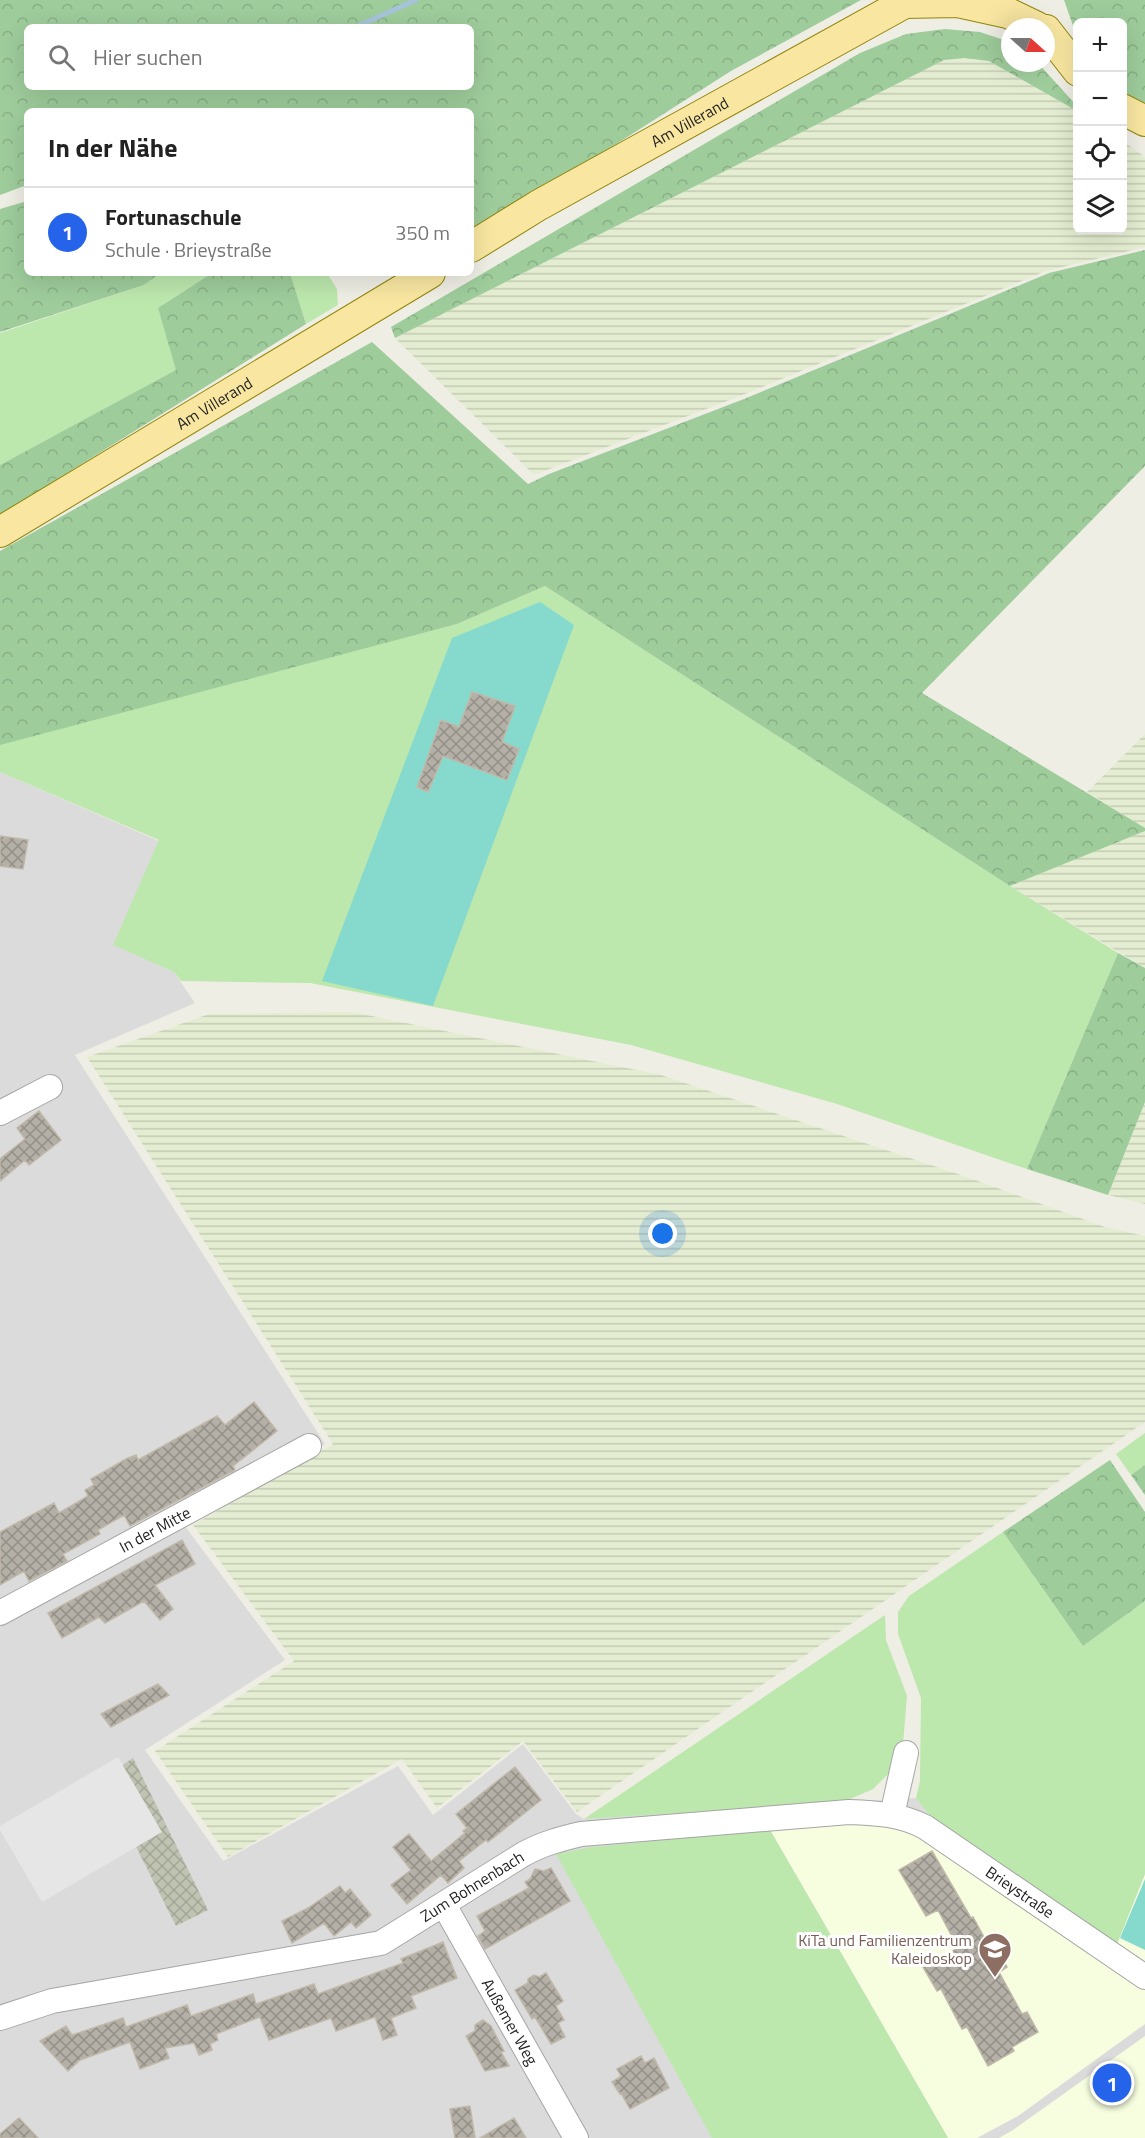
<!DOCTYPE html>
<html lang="de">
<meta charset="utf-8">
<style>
:root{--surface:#fff;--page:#f2f2f2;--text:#222;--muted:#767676;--line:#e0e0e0;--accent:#2563eb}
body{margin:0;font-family:"Titillium Web",sans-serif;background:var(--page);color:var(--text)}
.controls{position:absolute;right:18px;top:18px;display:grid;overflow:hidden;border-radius:9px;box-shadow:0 6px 24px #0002}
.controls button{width:54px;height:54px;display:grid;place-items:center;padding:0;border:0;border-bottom:2px solid var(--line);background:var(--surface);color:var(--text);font:30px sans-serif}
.compass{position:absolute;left:1001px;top:18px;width:54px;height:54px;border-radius:50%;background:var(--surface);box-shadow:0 6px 24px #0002;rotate:111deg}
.you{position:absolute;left:663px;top:1234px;width:21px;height:21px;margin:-15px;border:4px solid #fff;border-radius:50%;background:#1a73e8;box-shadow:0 0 0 9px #1a73e833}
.badge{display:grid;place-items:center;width:39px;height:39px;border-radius:50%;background:var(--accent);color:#fff;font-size:20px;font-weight:700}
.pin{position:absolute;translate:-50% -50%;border:3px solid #fff;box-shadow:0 2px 6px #0006}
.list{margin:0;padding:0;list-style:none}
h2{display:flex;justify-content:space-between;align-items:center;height:78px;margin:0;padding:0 24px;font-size:26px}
h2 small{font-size:20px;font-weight:400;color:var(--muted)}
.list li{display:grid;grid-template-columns:39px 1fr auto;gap:18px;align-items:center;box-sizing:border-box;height:90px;padding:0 24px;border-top:2px solid var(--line)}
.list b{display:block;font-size:22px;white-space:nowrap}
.list p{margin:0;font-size:20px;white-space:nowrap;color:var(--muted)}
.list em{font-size:20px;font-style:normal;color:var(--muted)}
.icon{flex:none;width:33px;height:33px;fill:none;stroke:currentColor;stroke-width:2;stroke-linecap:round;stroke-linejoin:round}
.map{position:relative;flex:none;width:1145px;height:2138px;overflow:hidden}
.search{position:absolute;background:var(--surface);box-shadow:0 6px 24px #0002;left:24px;top:24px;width:450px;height:66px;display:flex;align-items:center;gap:15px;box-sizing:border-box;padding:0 21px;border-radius:9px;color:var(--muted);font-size:22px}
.panel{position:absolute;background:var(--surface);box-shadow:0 6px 24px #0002;left:24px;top:108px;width:450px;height:168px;border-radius:9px}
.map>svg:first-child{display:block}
.residential{fill:#dcdbdb}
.education{fill:#f6fedf}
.construction{fill:url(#construction-cross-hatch)}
.farmland{fill:url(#farmland-rules)}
.grass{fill:#bce7ad}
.forest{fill:url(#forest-crowns);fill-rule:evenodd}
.pitch{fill:#86dacd}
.parking{fill:#e6e6e6}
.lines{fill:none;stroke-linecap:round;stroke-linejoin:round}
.stream{stroke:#a7c3da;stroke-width:5}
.building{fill:url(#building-cross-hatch);stroke:#c0b8a8;stroke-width:1.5}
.minor-casing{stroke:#a5a5a5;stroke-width:26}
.major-casing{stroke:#928407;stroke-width:32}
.minor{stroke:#fff;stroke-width:24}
.major{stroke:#f8e6a1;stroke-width:30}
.labels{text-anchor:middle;stroke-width:6;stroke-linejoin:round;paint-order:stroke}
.street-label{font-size:16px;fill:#1e1e1e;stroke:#fff}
.education-label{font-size:16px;fill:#785e54;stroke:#fff;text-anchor:end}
</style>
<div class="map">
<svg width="1145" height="2138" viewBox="0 0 1145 2138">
<defs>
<pattern id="construction-cross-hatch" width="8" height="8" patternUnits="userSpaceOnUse" patternTransform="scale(1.5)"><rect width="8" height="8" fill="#bfc3b1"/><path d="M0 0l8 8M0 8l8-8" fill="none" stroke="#a4a798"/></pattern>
<pattern id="farmland-rules" width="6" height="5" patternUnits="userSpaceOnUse" patternTransform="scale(1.5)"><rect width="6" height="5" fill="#e4edd1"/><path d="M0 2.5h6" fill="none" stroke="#c3cbb3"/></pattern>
<pattern id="forest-crowns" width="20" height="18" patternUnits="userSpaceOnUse" patternTransform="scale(1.5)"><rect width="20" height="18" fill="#9ecc9b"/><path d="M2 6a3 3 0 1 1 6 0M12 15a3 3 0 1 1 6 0" fill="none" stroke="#88af85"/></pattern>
<pattern id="building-cross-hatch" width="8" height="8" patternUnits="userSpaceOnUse" patternTransform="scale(1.5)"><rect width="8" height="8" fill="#b4b0a7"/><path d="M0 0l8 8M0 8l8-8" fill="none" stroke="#928f87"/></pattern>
</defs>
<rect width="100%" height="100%" fill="#efeee5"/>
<path class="residential" d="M0 772 159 841 114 945 174 972 195 1003 75 1055 325 1444 184 1525 285 1660 145 1750 223 1861 398 1766 433 1815 523 1744 576 1814 584 1819 916 1798 930 1816 1117 1944 1145 1874V2138H0Z"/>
<path class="education" d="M821 1824H862L903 1829 929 1841 1145 1986V2024L1018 2116 977 2138H948L770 1830Z
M1145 1874V1963L1117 1944Z
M1145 2036V2138H999L1013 2130Z"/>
<path class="construction" d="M133 1758 208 1910 176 1926 102 1779Z"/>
<path class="farmland" d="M963 57 989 61 1077 111 1078 230H1122L1123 141 1145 157V247L1046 271 740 396 534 475 395 338 944 60Z
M1145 734V828L1087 792Z
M1145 831V968L1010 886Z
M352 1012 661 1075 967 1177 1105 1227 1145 1236V1422L577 1812 523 1741 437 1808 402 1759 228 1857 155 1751 294 1661 193 1525 333 1444 87 1057 209 1014Z
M1145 1102V1204L1108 1195Z"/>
<path class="grass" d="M161 273H212L158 308 177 370 0 465V333L144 285Z
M290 273H327L337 289 338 305 306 324Z
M545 586 1010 886 1118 953 1027 1169 837 1104 631 1045 310 983 181 981 174 972 113 945 159 840 0 772V743L457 624Z
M1145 1433V1465L1131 1475 1116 1454Z
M1003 1532 1083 1646 1145 1601V1874L1117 1944 930 1816 916 1798 920 1781 921 1698 898 1634V1612L909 1596Z
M885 1615 886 1640 907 1696 903 1744 888 1774 873 1789 841 1803 584 1819Z
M770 1830 948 2138H712L556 1854 593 1847Z"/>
<path class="forest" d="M0 0H861L731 71 588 162 471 229V111H27V185L0 195ZM27 27H471V87H27Z
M1064 0H1145V108L1123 95 1122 22H1078L1077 37Z
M945 29 980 32 1010 42V63H1038L1077 106V111L989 61 965 58 944 60 395 338 391 327 860 53 906 34Z
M27 201V273H161L144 285 0 332V209Z
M1145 250V466L922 693 1145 828V831L1010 886 545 586 457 624 0 745V551L372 342 528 484 549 474 744 399 1049 273Z
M212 273H290L306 324 0 515V465L176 370 158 308Z
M1118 953 1145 968V1102L1108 1195 1027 1169Z
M1110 1460 1145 1512V1601L1083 1646 1003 1532Z
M1145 1465V1495L1131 1475Z"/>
<path class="pitch" d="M540 602 574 625 433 1006 322 981 452 638Z
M1145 1879V1950L1120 1938Z"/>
<path class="parking" d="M118 1757 162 1832 42 1902 0 1830V1826Z"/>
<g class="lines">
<path class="stream" d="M356 27 416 0"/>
</g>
<path class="building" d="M472 692 515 706 502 742 519 749 507 780 443 756 428 792 417 787 441 720 459 727Z
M0 836 28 840 23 869 0 866Z
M39 1111 61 1140 29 1165 25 1160 0 1181V1159L25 1139 17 1128Z
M254 1402 277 1431 233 1466 235 1470 130 1526 124 1515 98 1530 100 1534 63 1554 67 1561 29 1581 24 1571 0 1585V1532L54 1503 59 1513 88 1496 85 1490 94 1485 91 1479 126 1459 136 1455 138 1460 217 1416 225 1425Z
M182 1540 195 1564 155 1585 173 1609 160 1620 144 1601 105 1623 99 1617 62 1638 48 1613Z
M158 1684 169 1695 111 1727 101 1714Z
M515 1767 541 1800 488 1842 486 1840 459 1861 464 1868 448 1883 441 1875 407 1904 391 1885 411 1870 393 1847 409 1834 431 1861 465 1833 463 1831 467 1828 456 1814Z
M932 1851 971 1918 973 1917 991 1950 996 1947 1007 1967 999 1972 1022 2014 1027 2012 1038 2032 1012 2047 1014 2051 988 2066 967 2027 962 2029 941 1989 937 1991 923 1967 958 1948 938 1910 926 1916 899 1870Z
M551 1868 570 1901 485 1949 478 1936 485 1931 477 1916 529 1888 525 1882 530 1879 535 1869 544 1871Z
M340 1886 345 1893 350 1889 371 1915 356 1928 351 1922 334 1936 324 1923 292 1943 282 1921 308 1908Z
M443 1942 457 1978 411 1996 416 2008 391 2018 397 2035 383 2040 375 2017 336 2031 331 2018 269 2040 260 2017 216 2034 218 2040 210 2044 212 2050 199 2055 194 2043 165 2048 169 2058 140 2069 130 2042 80 2060 68 2071 40 2041 66 2026 72 2035 123 2018 126 2027 187 2005 191 2016 253 1994 256 2004 314 1984 318 1994 403 1963 401 1959Z
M546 1973 563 2001 556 2006 564 2020 558 2023 565 2037 551 2044 535 2017 532 2019 515 1990 528 1983V1979L534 1975 539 1977Z
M483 2020 491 2026 504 2051 501 2052 509 2066 485 2071 466 2036 475 2031V2025Z
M641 2056 645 2063 654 2058 669 2088 630 2109 621 2093 620 2094 612 2082 621 2076 617 2069Z
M470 2106 475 2138H455L450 2109Z
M19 2118 38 2138H0V2134Z
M514 2118 526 2138H480Z"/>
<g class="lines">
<defs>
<g id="minor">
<path d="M0 1113 50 1087"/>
<path id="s1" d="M0 1613 309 1446"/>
<path d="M892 1815 906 1753"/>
<path id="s2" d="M444 1905 576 2138"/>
<path id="s3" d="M0 2018 52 2001 381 1943 522 1855C541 1844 560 1839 581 1834L849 1812C876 1813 900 1814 925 1827L1145 1977"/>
</g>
<g id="major">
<path d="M903 3 958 2 1008 13 1037 27"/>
<path d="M1046 30 1078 71"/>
<path d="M1122 109 1145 121"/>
<path id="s4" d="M471 247 539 205 910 0"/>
<path id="s5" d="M0 532 430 273"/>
</g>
</defs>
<use href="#minor" class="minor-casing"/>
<use href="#major" class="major-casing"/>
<use href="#minor" class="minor"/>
<use href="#major" class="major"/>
</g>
<defs>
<symbol id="school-pin" viewBox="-11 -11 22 30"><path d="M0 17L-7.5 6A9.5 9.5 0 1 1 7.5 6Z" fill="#8d6e63" stroke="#fff"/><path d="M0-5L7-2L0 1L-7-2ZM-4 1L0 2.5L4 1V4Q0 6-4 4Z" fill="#fff"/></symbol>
</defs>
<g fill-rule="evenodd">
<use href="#school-pin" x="976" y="1930" width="38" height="52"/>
</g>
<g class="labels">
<g class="street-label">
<text dy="6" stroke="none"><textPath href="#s4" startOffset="252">Am Villerand</textPath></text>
<text dy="6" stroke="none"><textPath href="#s5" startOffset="250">Am Villerand</textPath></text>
<text dy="6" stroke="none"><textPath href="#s1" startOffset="176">In der Mitte</textPath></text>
<text dy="6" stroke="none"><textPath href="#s3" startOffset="496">Zum Bohnenbach</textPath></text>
<text dy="6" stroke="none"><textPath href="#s3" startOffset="1080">Brieystraße</textPath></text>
<text dy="6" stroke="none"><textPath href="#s2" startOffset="134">Außemer Weg</textPath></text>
</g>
<g class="education-label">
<text x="972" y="1946">KiTa und Familienzentrum<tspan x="972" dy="18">Kaleidoskop</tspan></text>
</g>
</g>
</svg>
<div class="controls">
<button>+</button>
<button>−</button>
<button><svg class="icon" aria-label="locate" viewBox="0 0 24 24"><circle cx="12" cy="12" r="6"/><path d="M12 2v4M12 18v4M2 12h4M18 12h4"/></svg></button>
<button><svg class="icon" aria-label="layers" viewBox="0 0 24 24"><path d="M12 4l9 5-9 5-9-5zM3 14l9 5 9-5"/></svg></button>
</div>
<svg class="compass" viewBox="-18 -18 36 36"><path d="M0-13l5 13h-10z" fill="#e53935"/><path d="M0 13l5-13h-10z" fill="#767676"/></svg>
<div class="you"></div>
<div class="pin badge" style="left:1112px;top:2083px">1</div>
<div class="search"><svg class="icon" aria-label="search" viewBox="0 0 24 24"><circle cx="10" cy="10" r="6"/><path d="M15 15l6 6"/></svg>Hier suchen</div>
<section class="panel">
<h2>In der Nähe<small></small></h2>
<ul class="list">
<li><span class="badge">1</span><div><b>Fortunaschule</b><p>Schule · Brieystraße</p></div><em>350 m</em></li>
</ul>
</section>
</div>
